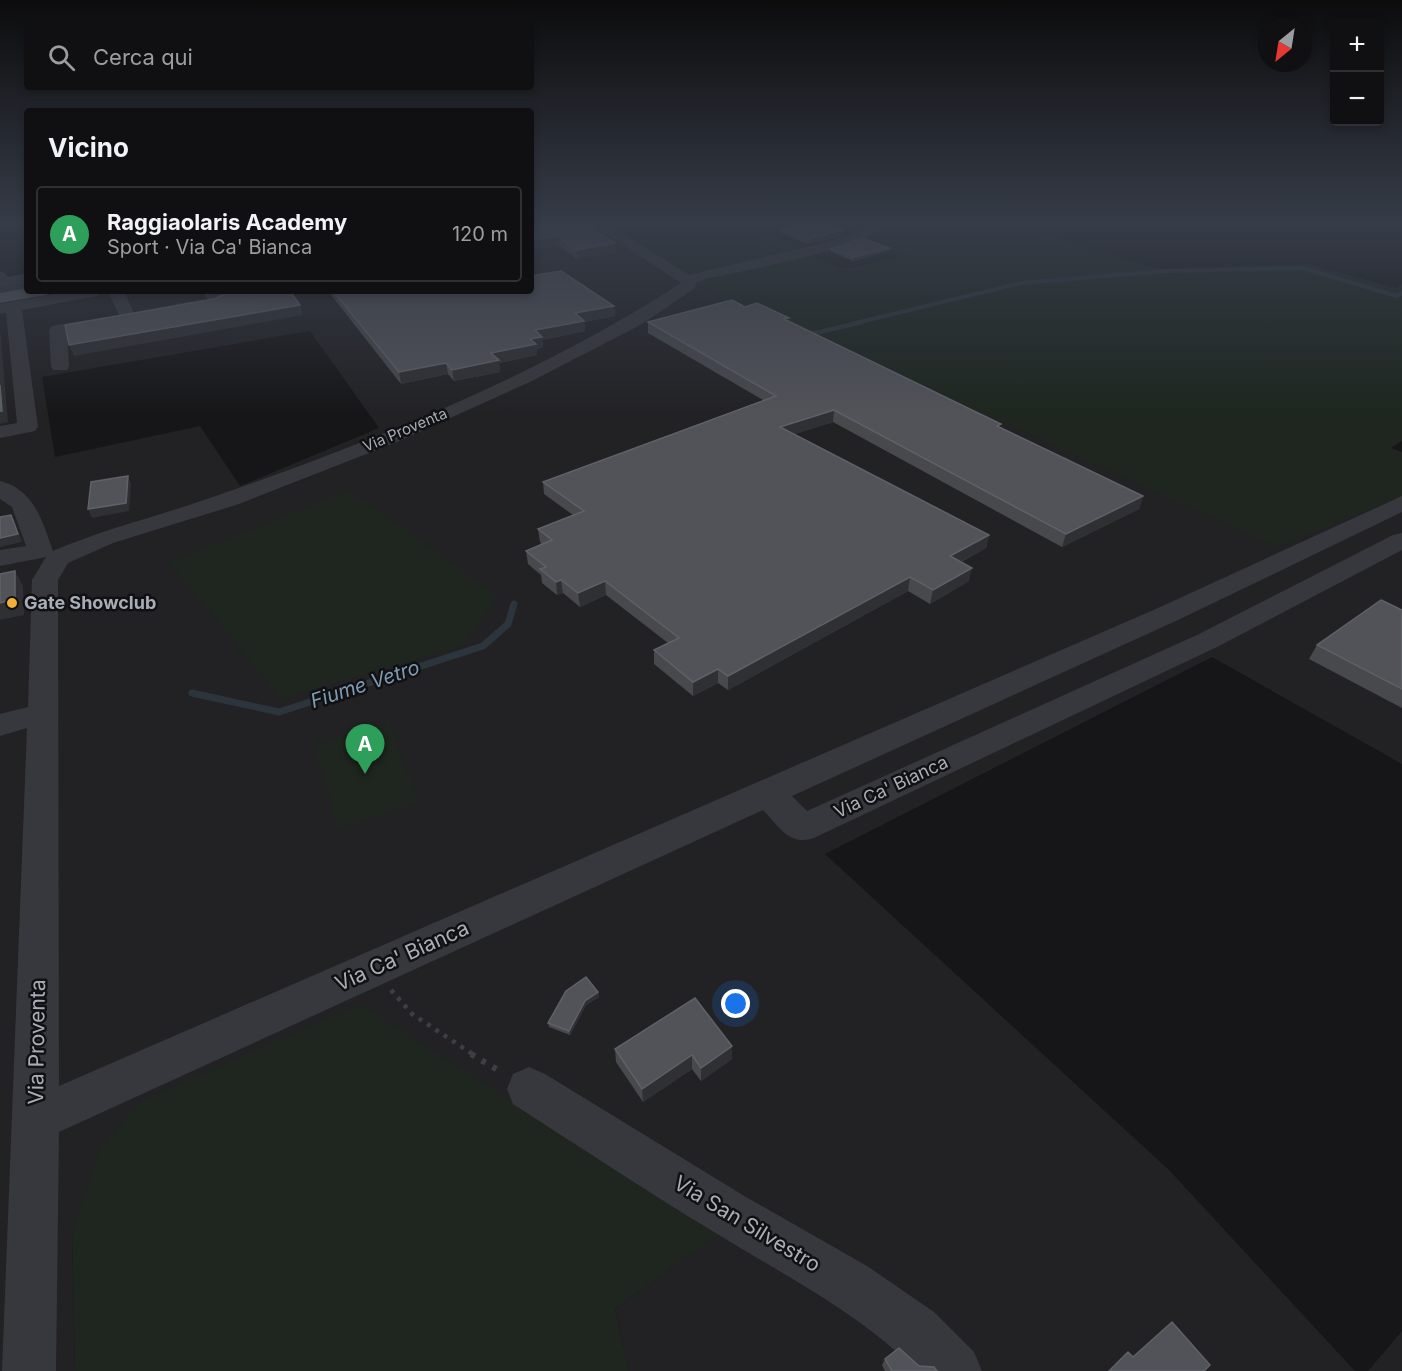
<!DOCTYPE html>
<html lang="it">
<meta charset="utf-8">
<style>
:root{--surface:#101012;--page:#19191b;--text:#f1f3f6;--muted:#9c9d9f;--line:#303032;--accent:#ea580c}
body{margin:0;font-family:Inter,sans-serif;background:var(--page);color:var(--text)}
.controls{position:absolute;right:18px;top:18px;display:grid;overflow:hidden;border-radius:6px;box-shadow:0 3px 9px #0003}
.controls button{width:54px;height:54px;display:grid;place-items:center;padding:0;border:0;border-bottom:2px solid var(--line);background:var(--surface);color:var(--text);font:30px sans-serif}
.compass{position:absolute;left:1258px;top:18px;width:54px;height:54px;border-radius:50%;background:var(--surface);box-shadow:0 3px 9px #0003;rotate:210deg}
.you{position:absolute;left:736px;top:1004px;width:21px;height:21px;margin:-15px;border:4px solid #fff;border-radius:50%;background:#1a73e8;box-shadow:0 0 0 9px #1a73e833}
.badge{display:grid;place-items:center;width:39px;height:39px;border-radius:50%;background:var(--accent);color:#fff;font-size:20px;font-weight:700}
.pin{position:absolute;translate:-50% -50px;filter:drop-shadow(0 2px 3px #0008)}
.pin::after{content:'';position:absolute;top:32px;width:21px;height:18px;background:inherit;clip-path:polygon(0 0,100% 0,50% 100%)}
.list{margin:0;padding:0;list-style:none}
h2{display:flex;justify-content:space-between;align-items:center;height:78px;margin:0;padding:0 24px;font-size:26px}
h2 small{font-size:20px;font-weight:400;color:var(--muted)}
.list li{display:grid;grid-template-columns:39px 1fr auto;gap:18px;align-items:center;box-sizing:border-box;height:96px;margin:0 12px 12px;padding:0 12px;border:2px solid var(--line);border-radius:6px}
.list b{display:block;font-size:22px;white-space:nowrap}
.list p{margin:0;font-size:20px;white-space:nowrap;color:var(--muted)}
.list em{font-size:20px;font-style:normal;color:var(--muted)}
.icon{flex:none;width:33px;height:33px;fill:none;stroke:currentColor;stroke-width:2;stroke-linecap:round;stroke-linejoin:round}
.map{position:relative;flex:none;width:1402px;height:1371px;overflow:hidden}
.search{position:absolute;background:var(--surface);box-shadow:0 3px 9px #0003;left:24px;top:24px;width:510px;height:66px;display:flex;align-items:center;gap:15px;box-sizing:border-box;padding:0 21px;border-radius:6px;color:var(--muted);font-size:22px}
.panel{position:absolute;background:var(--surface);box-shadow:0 3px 9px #0003;left:24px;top:108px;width:510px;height:186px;border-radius:6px}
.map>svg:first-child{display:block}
.built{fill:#222225;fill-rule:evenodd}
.green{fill:#1e261f}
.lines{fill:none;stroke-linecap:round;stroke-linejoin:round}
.stream-far3{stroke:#2c353c;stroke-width:4}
.stream-far2{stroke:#2c353c;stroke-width:4.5}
.stream-far1{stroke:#2c353c;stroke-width:5}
.stream{stroke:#2c353c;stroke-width:7}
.canal{fill:#2c353c;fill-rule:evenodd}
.path-far1{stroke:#3d3f44;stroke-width:4.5;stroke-dasharray:4 6;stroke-linecap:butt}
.path{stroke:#3d3f44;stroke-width:6;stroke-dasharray:4.5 8;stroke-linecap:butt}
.minor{fill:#37383d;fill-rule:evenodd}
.major{fill:#53555c;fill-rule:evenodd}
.wall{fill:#47494d}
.shaded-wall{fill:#2f3033}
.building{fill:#525359;stroke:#5f6168;stroke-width:1.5}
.poi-dot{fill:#f2b134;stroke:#111113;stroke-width:2}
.labels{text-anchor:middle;stroke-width:5;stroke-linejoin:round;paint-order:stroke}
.far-street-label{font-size:15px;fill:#a8adb8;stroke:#111113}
.poi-label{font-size:18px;font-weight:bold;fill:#a8adb8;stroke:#111113;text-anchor:start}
.street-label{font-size:18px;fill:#a8adb8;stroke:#111113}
.water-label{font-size:20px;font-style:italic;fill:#7f9bb3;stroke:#111113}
.near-street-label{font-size:21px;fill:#a8adb8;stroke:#111113}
</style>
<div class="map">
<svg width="1402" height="1371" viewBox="0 0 1402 1371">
<rect width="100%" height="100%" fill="#161618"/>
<path class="built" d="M531 223H633L615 228 1402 497V764L1212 657 825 854 1169 1170 1355 1371H629L615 1309 717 1235 72 1230 75 1371H0V291L27 286V291H531ZM310 331 379 428 240 486 200 426 55 457 42 377Z
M1402 1331V1371H1368Z"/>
<path class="green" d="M633 223H756L747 226 763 236 809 247 795 251 845 269 905 256 882 244 872 223H1010L1157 269 1308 264 1396 288 1402 284V441L1391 448 1402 452V497L1277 547 705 288 614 228Z
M350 490 498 596 463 646 281 699 169 562Z
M389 723 419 802 338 829 314 745Z
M361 1004 718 1235 615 1309 629 1371H75L72 1230 100 1147 144 1099Z"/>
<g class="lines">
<path class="stream-far3" d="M856 323 1021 283 1166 271 1302 268 1397 296 1402 293"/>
<path class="stream-far2" d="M811 334 862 322"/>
<path class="stream-far1" d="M513 605 514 603"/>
<path class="stream" d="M192 693 279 712 483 646 508 624 514 604"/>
<path class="canal" d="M27 280V288L0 293V285Z"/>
<path class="path-far1" d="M391 990 412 1014 474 1055"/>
<path class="path" d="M471 1054 503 1073"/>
<path class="minor" d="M590 223H606L689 275 823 243 849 235 873 223H888C865 250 744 270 705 279L696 283 695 288 642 324 532 381 397 442 239 504 113 543 68 563 58 580 59 1086 1158 608 1402 496V512L1178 620 792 796 807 811 1199 634 1393 535 1402 533V550L1219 646 814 838C788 846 780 827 763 810L59 1132 56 1371H2L27 728 0 736V714L28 707 32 580 46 557 0 566V550L26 546 12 507 0 499V481C35 490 42 521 53 551 109 527 167 514 224 493 379 439 543 373 681 283Z
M0 271 5 273 8 277 27 273V283L0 286Z
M71 291H105L97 296 22 310 38 427 35 431 0 438V426L17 423 6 313 0 314V304Z
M108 291H124L136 318 134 322H122Z
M203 291H219L225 302 223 305 182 313 174 308 176 304 207 299Z
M105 317 111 318 114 322 111 326 67 334 69 366 67 370H53L51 366 49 330 52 326Z
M529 1067 545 1074 746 1197 867 1266 934 1312 974 1352 982 1371H917C859 1312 783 1275 714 1232 646 1191 580 1147 513 1104L507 1089 513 1074Z"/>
<path class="major" d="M27 288V291H50L47 295 41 296 0 303V293Z"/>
</g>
<path class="wall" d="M20 223H27V235Z
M531 223 615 243 616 253 577 259 559 245 531 250Z
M782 229 843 235 809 244 782 234Z
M890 248 889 251 853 261 831 252V249Z
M328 291H531L614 306 615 316 584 322 585 331 542 340 543 347 537 349V355L499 363 500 372 454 381 448 374 401 384Z
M745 307 789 321 1000 427 1143 496 1139 509 1062 547 833 422 794 434 989 535 986 548 961 562 969 581 930 604 908 591 728 690 718 683 693 696 654 664V650L668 643 606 595 580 607 563 593 557 595 542 583 541 575 528 564 526 551 542 545 540 542 538 529 573 515 544 494 543 482 763 400 648 333V322Z
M1402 610V708L1309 659 1317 645Z
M598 992 599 997 586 1005 570 1035 549 1027 548 1023Z
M615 1049 732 1059 701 1081 692 1069 643 1102 616 1062Z
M885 1359 919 1366 937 1371H885L882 1365Z"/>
<path class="shaded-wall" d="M843 230V235L809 244V239Z
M558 236 559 245 531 250V240Z
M615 243 616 253 577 259V250Z
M890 248 889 251 853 261 854 257Z
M300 305 303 315 74 356 69 345Z
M614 306 615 316 584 322 585 331 542 340 543 347 537 349V355L499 363 500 372 454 381 452 370 491 353 530 339 535 330 575 313Z
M0 329 8 422 0 424Z
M446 363 448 374 401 384 399 372Z
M834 410 833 422 780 439V427Z
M128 476 131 484 129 511 92 518 88 509Z
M1143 496 1139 509 1062 547 1066 534Z
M11 515 15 523 22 542 0 547V538Z
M989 535 986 548 947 569 950 556Z
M972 568 969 581 930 604 933 590Z
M15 571 23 586 24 615 0 620V603Z
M910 577 908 591 728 690V676Z
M561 580 563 593 557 595 556 582Z
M605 581 606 595 580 607 578 593Z
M718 669V683L693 696V682Z
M598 992 599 997 586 1005 570 1035 569 1031 585 1001Z
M732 1046V1059L701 1081V1068Z
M692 1055V1069L643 1102 642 1089Z"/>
<path class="building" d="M21 223H27V232Z
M531 223H585L615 243 577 250 558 236 531 240Z
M805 223H825L843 230 809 239 782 229Z
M862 238 890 248 854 257 831 249Z
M561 271 614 306 575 313 584 321 535 330 542 337 530 339 536 344 491 353 499 360 452 370 446 363 399 372 333 291H531V276Z
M229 291H290L300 305 69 345 65 325 214 299 229 292Z
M732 300 745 307 757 303 789 318 784 319 1001 424 997 426 1143 496 1066 534 834 410 780 427 989 535 950 556 972 568 933 590 910 577 728 676 718 669 693 682 654 650 679 638 605 581 578 593 561 580 556 582 540 569 546 567 526 551 552 540 538 529 584 511 543 482 776 396 648 322Z
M0 385 2 411H0Z
M128 476 126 503 88 509 91 482Z
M11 515 18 534 0 538V517Z
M15 571V599L0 603V574Z
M1381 600 1402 610V689L1317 645Z
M586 977 598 992 585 1001 569 1031 548 1023 566 991Z
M695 998 732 1046 701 1068 692 1055 642 1089 615 1049Z
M1172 1322 1210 1365 1204 1371H1109L1128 1352 1133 1357Z
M899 1348 919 1366 934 1367 937 1371H892L885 1359Z"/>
<linearGradient id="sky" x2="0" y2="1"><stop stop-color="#0c0c0d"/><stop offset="0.54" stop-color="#363c48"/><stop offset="1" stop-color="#363c48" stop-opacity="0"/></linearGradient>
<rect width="1402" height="415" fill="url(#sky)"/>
<circle class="poi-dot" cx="12" cy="603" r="6"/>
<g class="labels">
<g class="far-street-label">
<text transform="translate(405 430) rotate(-23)" y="5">Via Proventa</text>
</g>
<g class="poi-label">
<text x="24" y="609">Gate Showclub</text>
</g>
<g class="street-label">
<text transform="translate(891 787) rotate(-25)" y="6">Via Ca' Bianca</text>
</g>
<g class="water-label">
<text transform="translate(365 684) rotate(-18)" y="7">Fiume Vetro</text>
</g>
<g class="near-street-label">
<text transform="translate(402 956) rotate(-24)" y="7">Via Ca' Bianca</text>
<text transform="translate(37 1042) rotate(-89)" y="7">Via Proventa</text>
<text transform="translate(747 1224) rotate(31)" y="7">Via San Silvestro</text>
</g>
</g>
</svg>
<div class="controls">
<button>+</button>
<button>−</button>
</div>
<svg class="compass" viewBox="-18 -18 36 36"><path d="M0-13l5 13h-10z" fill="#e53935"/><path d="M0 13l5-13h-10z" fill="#9c9d9f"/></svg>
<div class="you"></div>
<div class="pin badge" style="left:365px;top:774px;background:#2e9e5b">A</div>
<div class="search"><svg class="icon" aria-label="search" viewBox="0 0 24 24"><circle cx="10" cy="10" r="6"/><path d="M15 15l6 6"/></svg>Cerca qui</div>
<section class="panel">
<h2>Vicino<small></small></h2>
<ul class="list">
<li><span class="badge" style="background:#2e9e5b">A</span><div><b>Raggiaolaris Academy</b><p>Sport · Via Ca' Bianca</p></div><em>120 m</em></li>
</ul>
</section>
</div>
